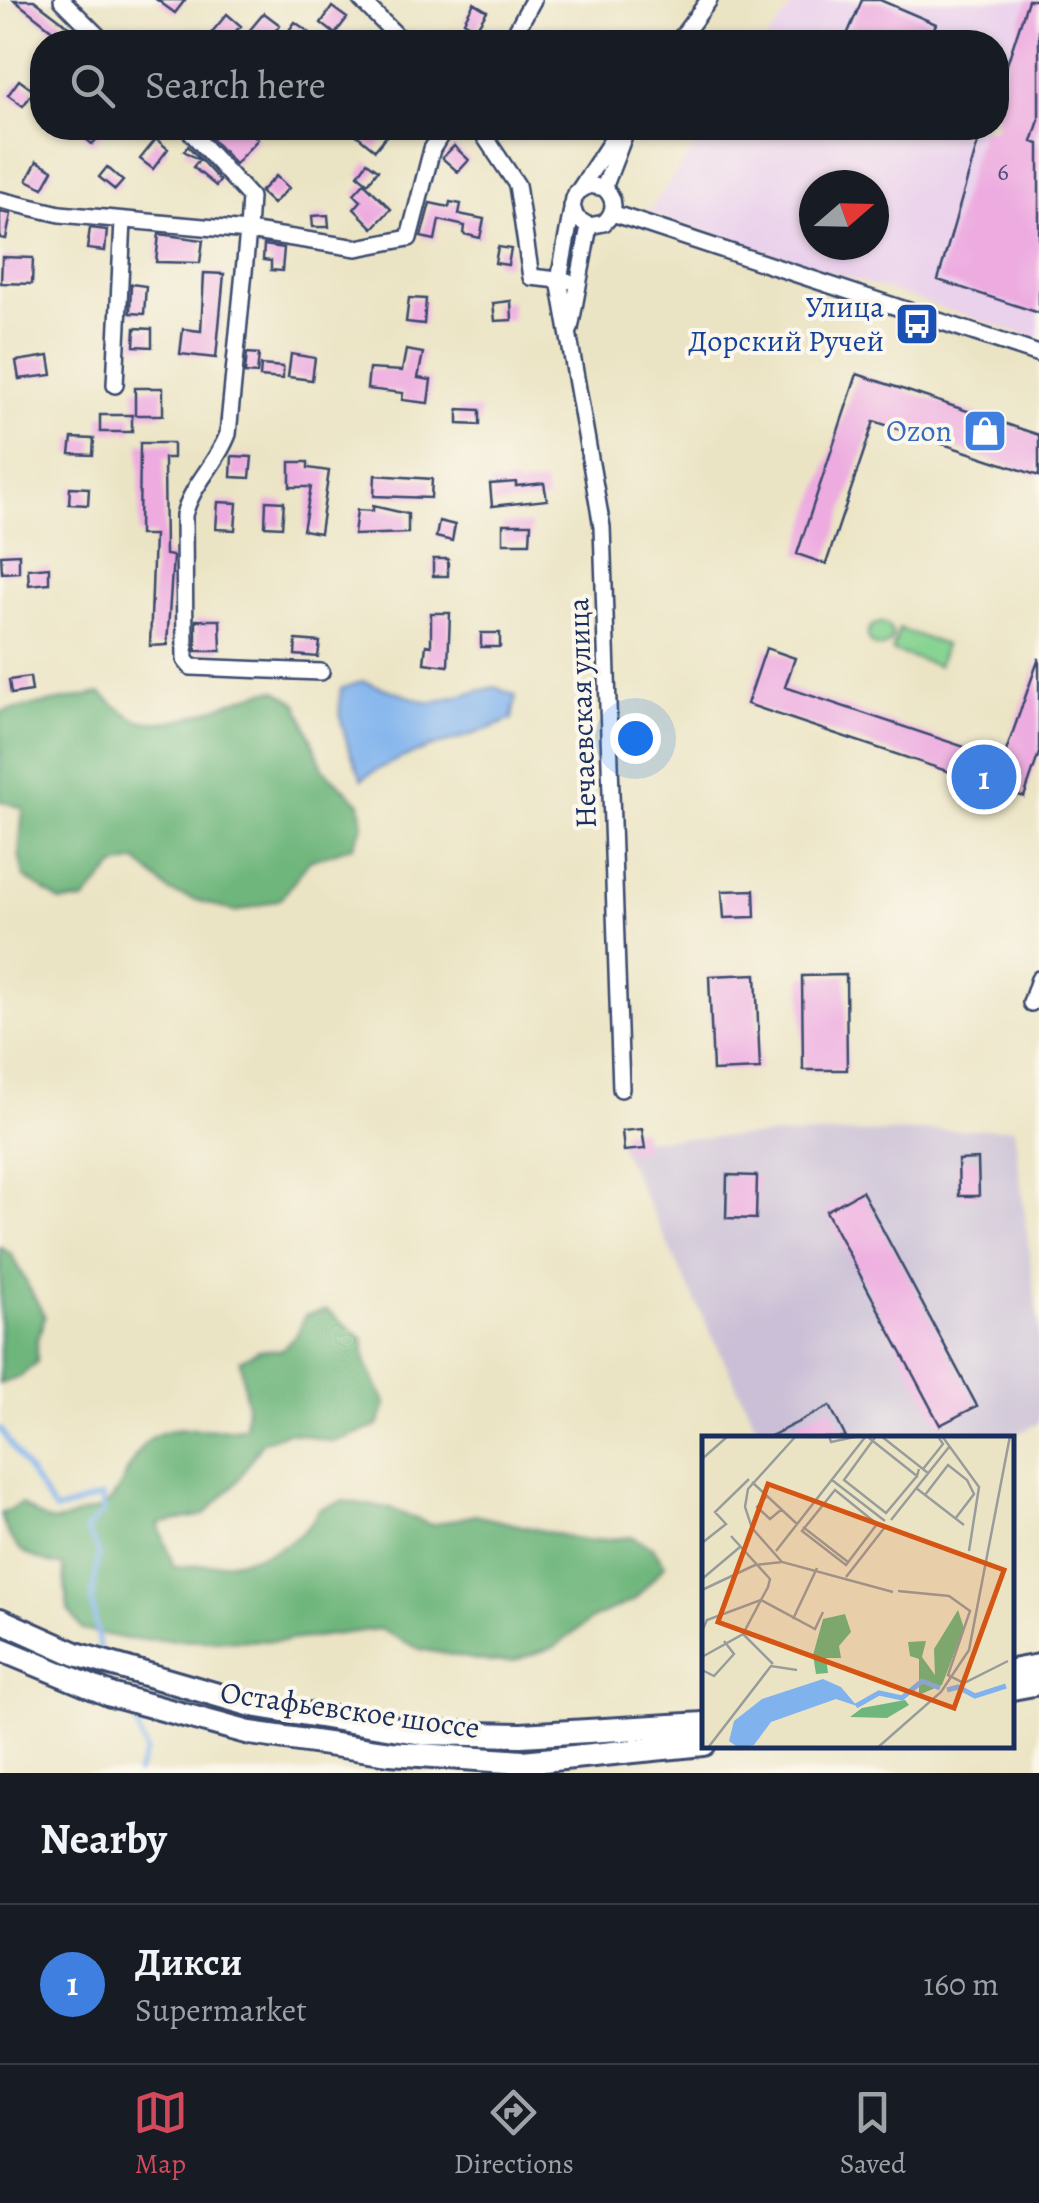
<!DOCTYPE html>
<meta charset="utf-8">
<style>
:root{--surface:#171b24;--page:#242831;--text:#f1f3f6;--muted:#9ea1a6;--line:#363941;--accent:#d1495b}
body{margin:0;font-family:Alegreya,serif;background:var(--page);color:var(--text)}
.compass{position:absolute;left:799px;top:170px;width:90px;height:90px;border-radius:50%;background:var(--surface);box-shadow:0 2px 8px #0004;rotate:70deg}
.you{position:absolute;left:635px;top:738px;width:35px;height:35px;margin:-25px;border:8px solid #fff;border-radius:50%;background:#1a73e8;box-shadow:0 0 0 15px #1a73e833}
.badge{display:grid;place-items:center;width:65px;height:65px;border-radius:50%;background:var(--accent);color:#fff;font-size:32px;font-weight:700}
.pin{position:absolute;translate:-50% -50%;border:5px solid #fff;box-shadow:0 2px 10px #0006}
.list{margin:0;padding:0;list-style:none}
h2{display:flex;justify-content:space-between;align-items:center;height:130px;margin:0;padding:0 40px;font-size:42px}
h2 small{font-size:32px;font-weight:400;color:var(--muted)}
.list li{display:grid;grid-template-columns:65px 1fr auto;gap:30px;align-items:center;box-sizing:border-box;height:160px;padding:0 40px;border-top:2px solid var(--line)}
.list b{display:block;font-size:38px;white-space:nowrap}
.list p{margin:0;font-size:32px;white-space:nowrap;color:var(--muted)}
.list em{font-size:32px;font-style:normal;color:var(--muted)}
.icon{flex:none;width:55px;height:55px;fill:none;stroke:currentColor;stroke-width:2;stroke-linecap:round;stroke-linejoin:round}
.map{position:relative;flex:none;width:1039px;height:1773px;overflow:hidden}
.search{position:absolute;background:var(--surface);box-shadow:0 2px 8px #0004;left:30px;right:30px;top:30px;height:110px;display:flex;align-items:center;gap:25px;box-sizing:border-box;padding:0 35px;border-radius:40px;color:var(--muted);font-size:38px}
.sheet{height:290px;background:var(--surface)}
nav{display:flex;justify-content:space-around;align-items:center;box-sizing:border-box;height:140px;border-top:2px solid var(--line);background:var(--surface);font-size:28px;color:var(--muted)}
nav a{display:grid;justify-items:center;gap:5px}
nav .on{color:var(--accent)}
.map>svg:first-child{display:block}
.built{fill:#ead1ec;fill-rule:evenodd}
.industrial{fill:#cabfd6}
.green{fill:#88d492;stroke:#528278;stroke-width:2.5}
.forest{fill:#6eb67c;stroke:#44726d;stroke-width:2.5}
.water{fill:#80b3ed;stroke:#4e71a6;stroke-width:2.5}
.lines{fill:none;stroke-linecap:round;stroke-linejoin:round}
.stream{stroke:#80b3ed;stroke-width:5}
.building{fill:#edabe0}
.minor-casing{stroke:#3a4a6d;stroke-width:20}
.secondary-casing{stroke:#3a4a6d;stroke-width:28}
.minor{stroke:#fff;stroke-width:15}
.secondary{stroke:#fff;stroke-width:22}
.labels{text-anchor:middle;stroke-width:8;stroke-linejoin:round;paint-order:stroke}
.number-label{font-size:25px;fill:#504e7e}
.transit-label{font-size:30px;fill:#164399;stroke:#fbf7ec;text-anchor:end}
.shop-label{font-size:30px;fill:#366cbe;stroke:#fbf7ec;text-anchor:end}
.street-label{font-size:30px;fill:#1b2f5e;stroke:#fbf7ec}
.inset-river{fill:none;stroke:#80b3ed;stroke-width:5}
.inset-road{fill:none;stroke:#989c9b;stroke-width:2.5}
.view{fill:#d45514;fill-opacity:0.15;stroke:#d45514;stroke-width:5}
.inset-edge{fill:none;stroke:#1b2f5e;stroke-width:5}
</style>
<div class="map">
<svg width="1039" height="1773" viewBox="0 0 1039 1773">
<rect width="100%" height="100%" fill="#fbf7ec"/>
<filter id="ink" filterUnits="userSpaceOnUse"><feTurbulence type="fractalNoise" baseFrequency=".01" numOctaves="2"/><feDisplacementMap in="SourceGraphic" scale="20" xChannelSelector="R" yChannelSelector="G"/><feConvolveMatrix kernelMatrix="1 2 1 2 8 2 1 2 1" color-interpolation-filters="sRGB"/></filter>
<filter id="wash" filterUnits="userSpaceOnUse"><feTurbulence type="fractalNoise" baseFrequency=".0048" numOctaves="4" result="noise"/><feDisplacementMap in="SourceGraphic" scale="40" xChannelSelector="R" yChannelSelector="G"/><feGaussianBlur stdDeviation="2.25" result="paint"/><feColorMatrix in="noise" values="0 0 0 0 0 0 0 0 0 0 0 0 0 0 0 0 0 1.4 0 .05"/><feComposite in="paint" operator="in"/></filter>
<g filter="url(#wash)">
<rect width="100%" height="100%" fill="#ebe4c4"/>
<path class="built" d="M797 0H1039V339L648 213 707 128H996V42H765ZM814 185H874V245H814Z"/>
<path class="industrial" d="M1014 1128 1039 1329V1423L1009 1438H762L617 1140Z"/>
<path class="green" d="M868 635a12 12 0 1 1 24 0a12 12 0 1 1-24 0Z
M899 629 945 645 938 666 892 651Z"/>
<path class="forest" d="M276 690 297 703 324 770 360 803 363 825 353 846 309 861 281 899 236 912 170 892 137 861 115 866 84 901 61 902 24 877 19 854 23 808 0 801V712L100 693C111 701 126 716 139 720 182 732 233 694 276 690Z
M0 1247 11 1254 45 1317 37 1339V1362L20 1377 0 1384Z
M327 1310 363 1339 366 1364 386 1404 378 1426 333 1442 289 1432 262 1442 236 1483 204 1515 158 1524 174 1567C224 1564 295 1561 319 1509L343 1501 388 1508 431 1525 475 1515 586 1541 632 1537 652 1547 665 1565 634 1600 592 1619 555 1647 512 1661 489 1662 420 1649 379 1629 282 1641 127 1639 82 1630 68 1609 63 1566C28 1559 10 1550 1 1514L21 1504C51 1525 51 1526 83 1513 90 1511 100 1511 105 1506 127 1488 129 1451 153 1437 178 1421 217 1435 245 1427L247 1405 240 1360 259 1350H281L297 1334 305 1315Z"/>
<path class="water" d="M362 681 429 703 495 687 516 696 512 719C463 742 407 748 362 779 350 751 335 720 341 689Z"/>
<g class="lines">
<path class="stream" d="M0 1429 55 1511 102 1497 103 1513 86 1529 99 1552 92 1601 101 1656
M130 1706 146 1752 137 1773"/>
</g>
<g id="blocks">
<path class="building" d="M14 0H34L76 32 68 42H46L55 32Z
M157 0H185L175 13Z
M862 0H880L936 24 928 42H844Z
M1028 0H1039V120L1032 142 1039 144V313L938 280 981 132 996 128V98Z
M474 3 487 11 476 29 464 21Z
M332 7 347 18 335 34 321 23Z
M264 13 280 25 266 42H250L244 37Z
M227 14 241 26 225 42 212 32Z
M295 22 309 32 301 42 285 36Z
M19 80 34 91 23 106 8 95Z
M86 128 102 134 92 144 80 134Z
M202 128H245L258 139 235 164Z
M348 128H393L375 150Z
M156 139 168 149 153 169 140 159Z
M188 146 220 181 216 186 193 167 199 160 184 151Z
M454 146 469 160 458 172 442 158Z
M37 161 53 170 43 188 27 180Z
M367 162 378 170 368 183 358 175Z
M107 167 123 181 115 190 99 177Z
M276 176 289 188 273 204 260 192Z
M364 183 391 209 373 228 354 209 361 201 354 194Z
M450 202 461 204 459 214 484 219 480 238 464 234 465 226 439 220 435 240 421 237 430 203 449 207Z
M0 212 11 214 6 239 0 238Z
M328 215 329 227H313L312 216Z
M90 228 107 230 105 251 87 249Z
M159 234 203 240 200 263 156 262Z
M264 245 284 248 282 271 271 270V261L263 260Z
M498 247 511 249 508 265 495 263Z
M2 257 33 258 32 284 1 283Z
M204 273 224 274 216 358 180 354 183 329 201 331Z
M131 284 146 286 144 314 130 313Z
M409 298 426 299 424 324 406 322Z
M511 301 512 320 495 321 493 303Z
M135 328 152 329V347L134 346Z
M406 350 423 353 418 378 431 380 428 403 402 400 403 393 367 389 369 369 402 371Z
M247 353 259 354 257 374 245 373Z
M291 354 315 358 312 380 288 377Z
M49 356 52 375 19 379 16 361Z
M261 365 283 367V379L260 377Z
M857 374 1039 435V476L874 421 826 564 797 554Z
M135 388H163V415H135Z
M458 409 480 410V425L458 424Z
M100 415H132V432H100Z
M72 438 94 439 93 455 70 454Z
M140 443H173V458H164L165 555 173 556 167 645 150 646 154 535H139Z
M232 456 252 457 250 478 231 477Z
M290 462H308V468L329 471 320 533 303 530 311 487H290Z
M375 475 432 479 431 498 374 496Z
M516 482V486L544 483 547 500 492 506 490 484Z
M70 487 89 488 88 505 69 504Z
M266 501 284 502 282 527 265 526Z
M218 502 237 503 235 530 216 529Z
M373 506 408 514V533L354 535 357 510 373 511Z
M439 521 455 525 452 541 436 537Z
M503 524H531L530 543H503Z
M19 554V572L2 573 1 555Z
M433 559H448V576H433Z
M49 567V583L29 585 28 569Z
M431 613H450L448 666 424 663 426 645 431 646Z
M196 620H220L221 651H196Z
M481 633H500V647H481Z
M296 640 320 642 318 657 295 655Z
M766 648 795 658 785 687 1003 760 1039 658V753L1024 797 747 704Z
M30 677 32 691 11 694 9 680Z
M754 890 755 917 724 918 722 891Z
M756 974 760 1069 713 1071 709 976Z
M846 975 847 1070H803L802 976Z
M642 1129 645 1149 624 1151 622 1131Z
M978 1159 979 1196H959L958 1160Z
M727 1175 757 1176 756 1219 726 1218Z
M862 1191 977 1406 940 1425 826 1211Z
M830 1406 846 1438H767Z"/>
</g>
</g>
<g filter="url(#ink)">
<use href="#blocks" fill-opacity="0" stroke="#3a4a6d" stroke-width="2.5"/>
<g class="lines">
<defs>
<path id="minor" d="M62 0 104 42
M361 0 403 42
M510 42 533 0
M678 42 709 0
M187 128 250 197 248 231 357 248 409 238 432 149 445 128
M479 128 517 185 531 277 567 281
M620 128 574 198 559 280 602 527 621 1089
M604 188 627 128
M0 200 60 214 248 231 228 434C217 464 192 484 184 515L185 660 191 667 321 672
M572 206 576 218 589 226 604 223C616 212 616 199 604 188L589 185 576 193
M612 213 1039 354
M570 329 589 226
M115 385 123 221
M1031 1003 1039 979"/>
<path id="secondary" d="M0 1620 76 1654 252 1705 423 1733 521 1735 704 1724
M0 1649 111 1695 250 1733 390 1753 523 1762 704 1744
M1012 1671 1039 1666
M1012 1688 1039 1683"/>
</defs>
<use href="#minor" class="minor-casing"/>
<use href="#secondary" class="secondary-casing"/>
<use href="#minor" class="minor"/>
<use href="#secondary" class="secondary"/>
</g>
</g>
<defs>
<symbol id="bus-square" viewBox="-11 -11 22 22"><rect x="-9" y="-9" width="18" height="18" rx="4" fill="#1a4fb4" stroke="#fbf7ec"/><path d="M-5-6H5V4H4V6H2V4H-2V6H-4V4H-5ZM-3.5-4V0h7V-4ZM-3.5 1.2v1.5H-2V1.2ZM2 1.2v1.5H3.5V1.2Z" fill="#fff"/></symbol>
<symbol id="shop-square" viewBox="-11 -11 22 22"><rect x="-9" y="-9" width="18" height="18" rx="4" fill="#3f7fe0" stroke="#fbf7ec"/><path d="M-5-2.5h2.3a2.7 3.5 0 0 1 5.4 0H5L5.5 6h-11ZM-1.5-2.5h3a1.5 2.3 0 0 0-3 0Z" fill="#fff"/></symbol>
</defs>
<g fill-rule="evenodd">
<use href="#bus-square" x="892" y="299" width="50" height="50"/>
<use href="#shop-square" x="960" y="406" width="50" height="50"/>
</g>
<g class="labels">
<g class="number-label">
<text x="1003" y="180">6</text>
</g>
<g class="transit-label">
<text x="884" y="317">Улица<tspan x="884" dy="34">Дорский Ручей</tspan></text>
</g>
<g class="shop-label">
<text x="952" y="441">Ozon</text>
</g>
<g class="street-label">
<text transform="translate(582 713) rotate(-92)" y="10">Нечаевская улица</text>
<text transform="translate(350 1710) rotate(8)" y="10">Остафьевское шоссе</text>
</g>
</g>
<g transform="translate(702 1436)">
<rect width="312" height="312" fill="#ebe4c4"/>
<path d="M256 174 262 192 240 249 217 259V223L208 220 206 206 224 205 220 221 233 239 232 213ZM143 178 149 196 137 210 139 222H124L126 237 114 238 111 219 121 183ZM203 264 207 269 185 282 148 281 160 272Z" fill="#6eb67c"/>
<path d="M121 243 139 251 155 270 134 263 69 286 52 309 37 312 27 305 32 285 60 263Z" fill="#80b3ed"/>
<path class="inset-river" d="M245 254 256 251 273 260 304 250M154 270 177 257 200 262 220 245 238 252"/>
<path class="inset-road" d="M94 0 46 53 43 71 50 92 80 126 191 156M127 0 129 6 157 0M174 0 142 44 184 77 215 40M179 0 226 37M240 0 277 51 267 115M167 2 215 40 217 33M0 23 26 0M221 33 241 8 237 2M130 44 183 85M50 46 95 88M214 52 262 89M133 54 175 88 144 129 100 95ZM223 59 246 29 265 44 272 58 253 83M65 60 55 71 68 83 80 73M189 84 247 11M101 91 146 126M0 107 24 88 13 76 47 43M74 115 164 0M144 141 183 91M0 143 38 111M0 154 53 129 80 126M196 155 247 160 268 175 246 239 262 247 306 225M91 183 115 132M0 195 5 184 59 164 66 151 68 143 29 100M41 198 71 228M0 221 41 198 59 164 113 193 121 176M0 234 12 240 32 218 22 205M5 313 69 230 95 234M174 313 239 256 267 214 308 0"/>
<path class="view" d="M66 48 302 134 252 272 16 186Z"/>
<rect width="312" height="312" class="inset-edge"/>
</g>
</svg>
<svg class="compass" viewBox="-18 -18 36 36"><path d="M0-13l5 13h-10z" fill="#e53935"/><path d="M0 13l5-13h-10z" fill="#9ea1a6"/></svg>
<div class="you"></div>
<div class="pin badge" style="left:984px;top:777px;background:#3f7fe0">1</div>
<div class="search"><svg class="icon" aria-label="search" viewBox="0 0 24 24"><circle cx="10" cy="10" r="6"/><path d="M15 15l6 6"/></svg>Search here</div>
</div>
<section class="sheet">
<h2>Nearby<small></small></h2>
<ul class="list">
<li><span class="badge" style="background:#3f7fe0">1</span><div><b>Дикси</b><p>Supermarket</p></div><em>160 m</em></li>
</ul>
</section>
<nav>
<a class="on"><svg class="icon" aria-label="map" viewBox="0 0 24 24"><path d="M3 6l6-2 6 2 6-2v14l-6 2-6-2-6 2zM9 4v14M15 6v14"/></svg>Map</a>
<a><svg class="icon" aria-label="directions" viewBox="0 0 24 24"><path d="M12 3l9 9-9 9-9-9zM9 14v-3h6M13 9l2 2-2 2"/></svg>Directions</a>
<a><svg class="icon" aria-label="saved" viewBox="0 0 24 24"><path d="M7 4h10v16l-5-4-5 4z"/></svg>Saved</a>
</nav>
